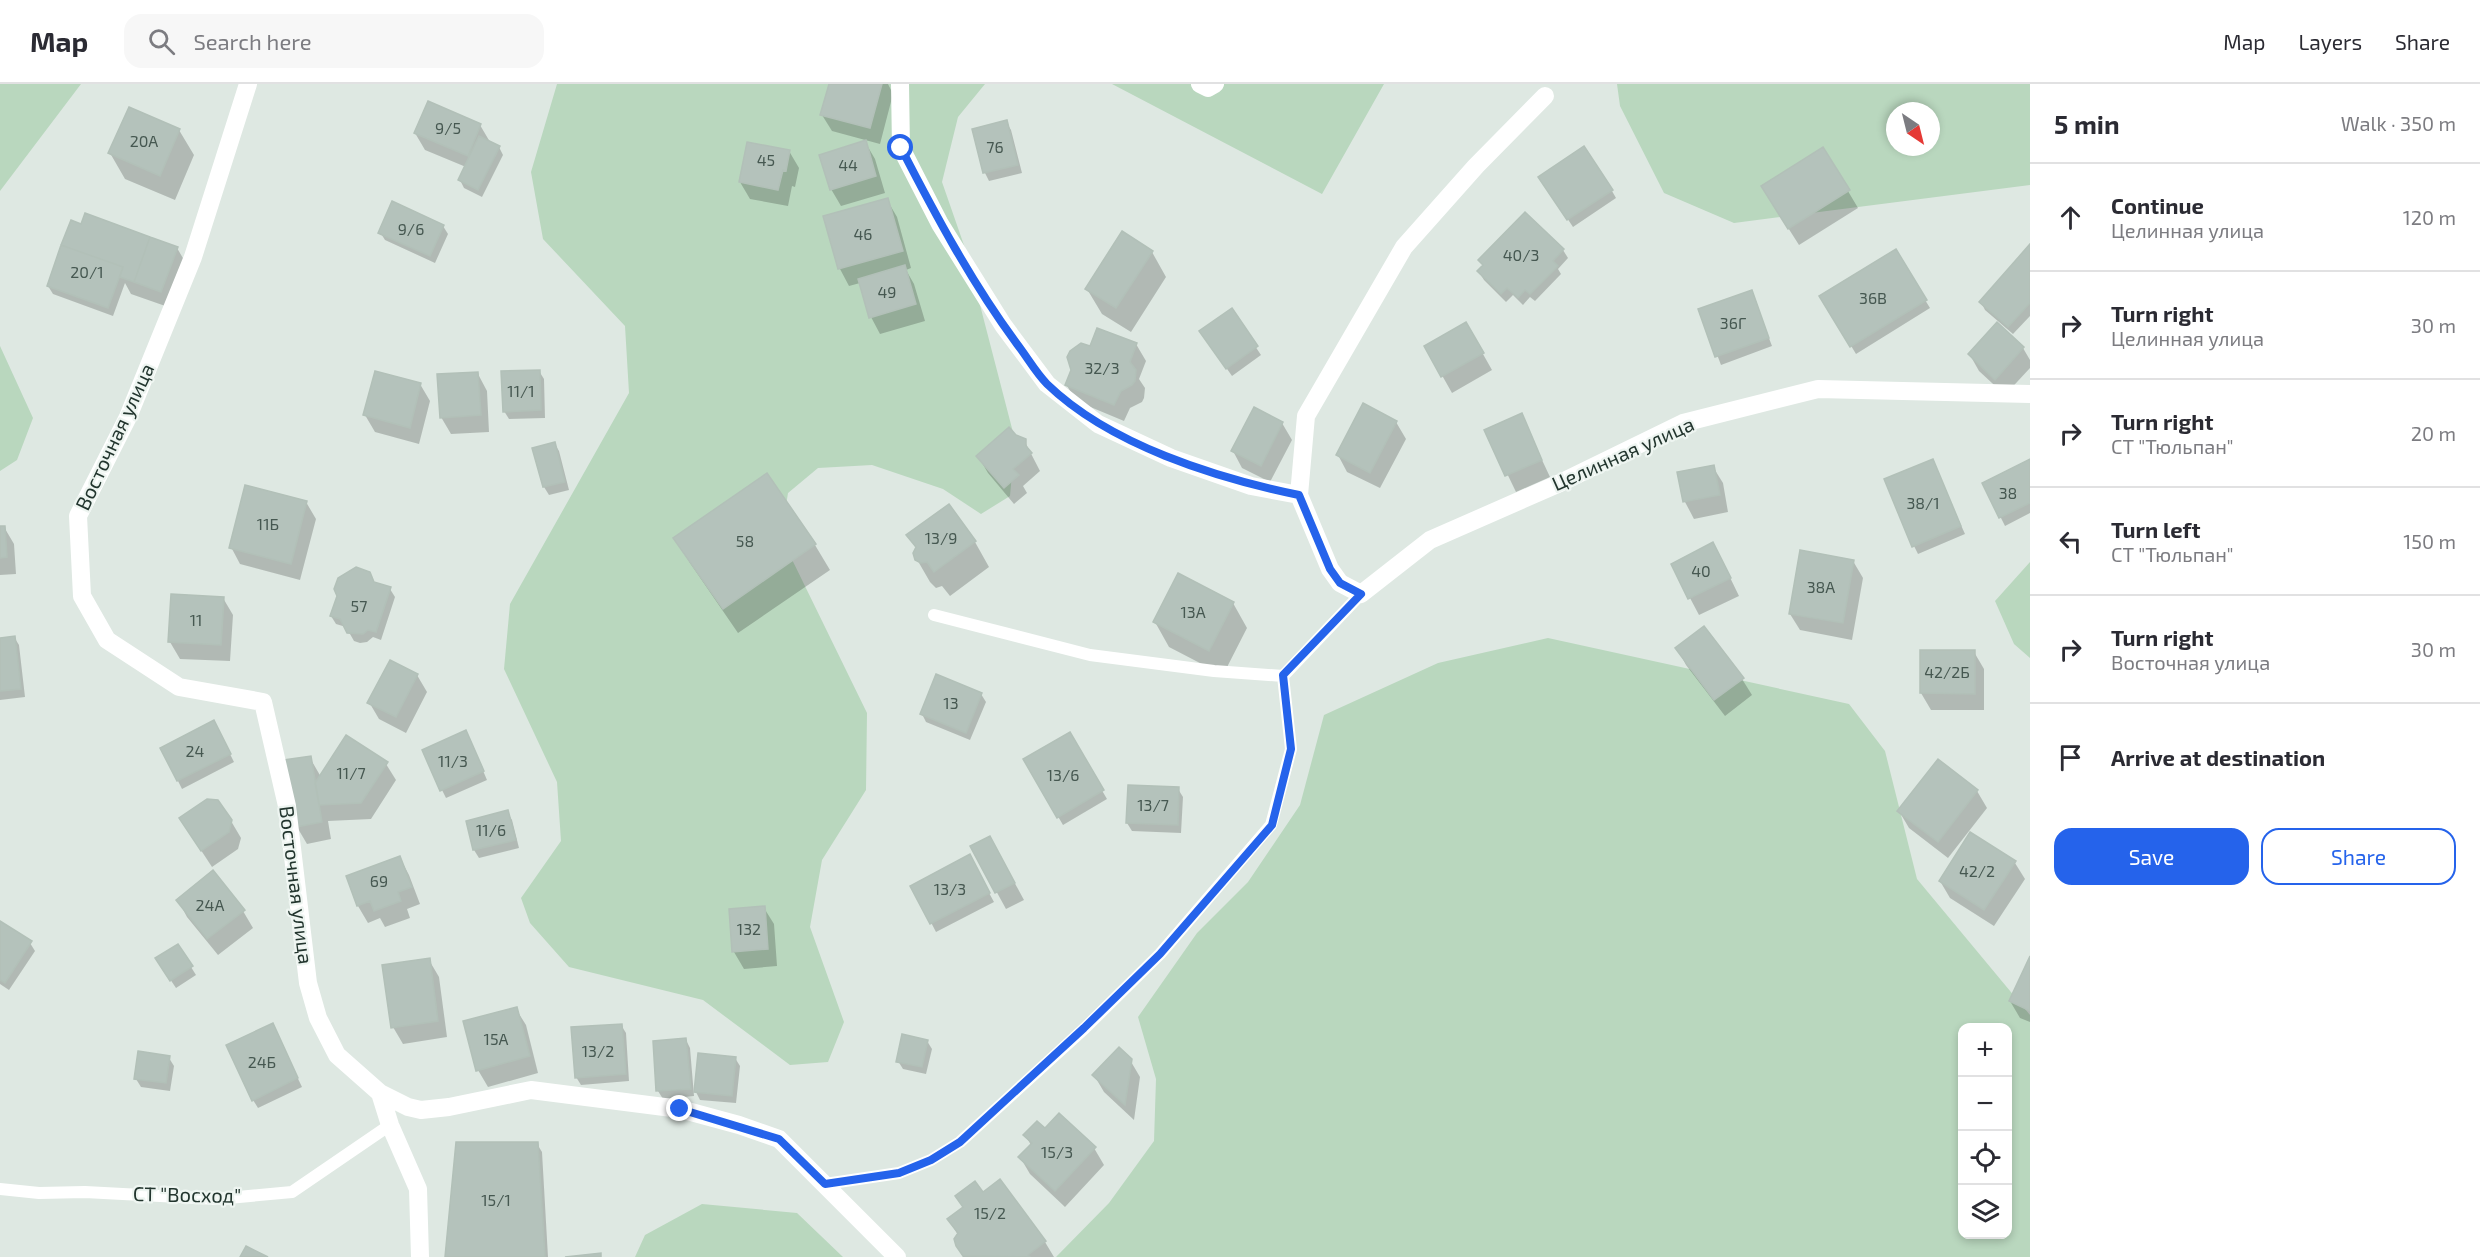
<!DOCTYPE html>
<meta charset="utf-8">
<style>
:root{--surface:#fff;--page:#f7f7f7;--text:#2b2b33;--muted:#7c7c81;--line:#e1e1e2;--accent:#2563eb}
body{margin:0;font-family:"Exo 2",sans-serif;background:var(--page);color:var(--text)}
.controls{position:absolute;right:18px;bottom:18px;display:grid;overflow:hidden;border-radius:12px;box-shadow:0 3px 9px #0003}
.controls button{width:54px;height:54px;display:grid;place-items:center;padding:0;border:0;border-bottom:2px solid var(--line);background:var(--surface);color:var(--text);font:30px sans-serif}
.compass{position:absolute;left:1886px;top:18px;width:54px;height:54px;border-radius:50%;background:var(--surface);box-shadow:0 3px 9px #0003;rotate:145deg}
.stop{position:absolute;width:18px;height:18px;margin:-14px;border:4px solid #2563eb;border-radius:50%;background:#fff}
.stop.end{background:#2563eb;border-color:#fff;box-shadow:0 2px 6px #0008}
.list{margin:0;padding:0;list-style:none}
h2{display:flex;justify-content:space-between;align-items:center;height:78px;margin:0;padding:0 24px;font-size:26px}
h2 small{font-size:20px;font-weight:400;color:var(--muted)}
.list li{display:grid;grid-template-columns:39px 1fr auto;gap:18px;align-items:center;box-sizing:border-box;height:108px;padding:0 24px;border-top:2px solid var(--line)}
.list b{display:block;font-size:22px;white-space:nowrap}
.list p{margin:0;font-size:20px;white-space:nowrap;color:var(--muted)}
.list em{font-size:20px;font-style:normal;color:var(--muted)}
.actions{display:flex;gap:12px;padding:18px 24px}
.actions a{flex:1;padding:14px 0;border:2px solid var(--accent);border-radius:18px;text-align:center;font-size:21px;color:var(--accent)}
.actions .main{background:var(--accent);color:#fff}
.icon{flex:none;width:33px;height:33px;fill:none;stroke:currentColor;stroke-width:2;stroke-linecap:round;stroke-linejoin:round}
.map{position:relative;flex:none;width:2030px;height:1173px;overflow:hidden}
header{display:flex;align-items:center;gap:36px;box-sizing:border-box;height:84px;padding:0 30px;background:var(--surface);border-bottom:2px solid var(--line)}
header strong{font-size:28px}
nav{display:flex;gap:33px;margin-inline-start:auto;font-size:21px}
.search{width:420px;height:54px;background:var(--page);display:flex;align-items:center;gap:15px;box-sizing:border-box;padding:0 21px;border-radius:18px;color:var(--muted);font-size:22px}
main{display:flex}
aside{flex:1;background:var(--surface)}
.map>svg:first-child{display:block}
.green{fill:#b9d7be;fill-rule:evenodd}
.shadow{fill:#0003}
.building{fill:#b4c2bb;stroke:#b2c0b8;stroke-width:1.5}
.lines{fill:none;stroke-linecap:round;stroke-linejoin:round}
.lane{stroke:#fff;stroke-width:12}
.street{stroke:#fff;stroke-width:18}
.route{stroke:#2563eb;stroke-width:8}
.labels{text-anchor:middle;stroke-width:4.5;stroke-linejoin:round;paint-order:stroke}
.number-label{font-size:16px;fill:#465851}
.street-label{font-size:20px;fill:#22352e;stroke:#eef5f1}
</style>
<header>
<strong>Map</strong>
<div class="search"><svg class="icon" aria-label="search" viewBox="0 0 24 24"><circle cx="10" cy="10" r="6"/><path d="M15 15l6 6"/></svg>Search here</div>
<nav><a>Map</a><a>Layers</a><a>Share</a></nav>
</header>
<main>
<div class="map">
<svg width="2030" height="1173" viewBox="0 0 2030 1173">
<rect width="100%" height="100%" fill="#dee8e2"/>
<path class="green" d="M0 0H81L0 107Z
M557 0H985L958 33 942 98 966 167 1015 356 1010 412 981 430 943 405 872 381 818 384 788 409 781 453 867 629 866 706 822 776 810 843 844 938 828 978 790 981 703 916 569 883 530 839 521 814 561 757 557 698 504 585 510 520 629 309 625 242 543 155 531 88Z
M1112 0H1384L1322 110Z
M1617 0H2030V101L1734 139 1664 109 1620 22ZM1895 27H1931V63H1895Z
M0 262 33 334 17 376 0 387Z
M2030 478V574L2014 560 1995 517Z
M1548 554 1849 620 1885 667 1917 795 2030 931V1173H1056L1109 1119 1154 1057 1156 995 1138 933 1197 849 1248 798 1300 721 1324 631 1438 579ZM1962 944H2008V1150H1962Z
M702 1120 797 1129 843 1173H635L645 1151Z"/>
<path class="shadow" d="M830 0H888L893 10 880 60 832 47 822 31Z
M1006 38 1011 46 1022 89 989 97 985 89Z
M480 41 490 58 499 63 503 71 482 113 464 104 460 96 466 83 425 66 415 49Z
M179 46 194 71 175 116 125 95 110 69Z
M865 58 875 75 885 109 841 122 831 105Z
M1823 65 1858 124 1799 161 1773 120Z
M789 67 799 84 795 103 792 102 788 122 750 115 740 98Z
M1545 101 1612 107 1616 114 1573 143Z
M887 116 897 133 911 184 906 186 914 200 925 237 880 250 871 233 860 199 849 202 840 185 825 133Z
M1525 130 1563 166 1568 174 1558 185 1561 190 1535 217 1530 213 1523 221 1513 211 1506 218 1484 196 1479 188 1483 182 1480 176Z
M443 142 448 150 435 179 385 156 380 148Z
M2030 163V232L2013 250 1985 226 1981 218Z
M177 164 187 181 171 224 131 210 125 199 113 232 53 210 48 202Z
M1895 167 1930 224 1856 270 1821 212Z
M1152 168 1166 193 1131 248 1102 230 1087 205Z
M1751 207 1772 262 1721 281 1700 226Z
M1231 226 1261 271 1232 292 1206 255Z
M1466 240 1492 286 1452 309 1426 263Z
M1997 240 2023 264 2030 276V284L2005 311 1979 287 1970 271Z
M1136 260 1146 277 1139 295 1145 304 1144 314 1142 318 1130 324 1124 337 1076 317 1066 300Z
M539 287 544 295 545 334 509 335 504 327Z
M478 290 487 307 489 348 451 350 441 333Z
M420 300 430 317 419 360 375 348 365 331Z
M1521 331 1550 393 1516 408 1486 346Z
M1396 338 1406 355 1380 404 1347 388 1338 371Z
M1282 339 1292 356 1270 398 1242 384 1233 367Z
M1015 352 1024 356 1040 387 1023 402 1027 409 1014 420 988 389 978 372Z
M554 359 559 367 569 406 549 411 544 403 534 365Z
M1932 377 1965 450 1918 470 1914 462Z
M2030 377V429L2005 442 1984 400Z
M1713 383 1723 399 1728 428 1694 435 1685 418 1679 389Z
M767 391 815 461 830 486 738 549 690 479 675 454Z
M306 418 316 435 300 496 240 480 231 463Z
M4 443 14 460 16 490 0 491V444Z
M908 451 975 458 989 483 950 512 942 502 936 504 930 498 915 472 917 466Z
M1722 477 1739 512 1699 531 1690 514Z
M1853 477 1863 494 1852 556 1800 546 1790 530Z
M369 489 375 500 390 505 395 513 381 556 373 553 367 558 360 559 354 557 346 543 336 540 331 532Z
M223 514 233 531 230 577 180 575 170 558Z
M1233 519 1247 544 1223 591 1169 563 1155 538Z
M14 553 19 561 25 613 0 616V555Z
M1677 564 1742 595 1752 611 1725 632 1686 581Z
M1974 568 1984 585V626H1931L1921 609Z
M417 591 427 608 406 649 379 635 369 618Z
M981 610 986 618 970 656 926 638 922 630Z
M218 646 234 678 182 705 162 665Z
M1069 650 1107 715 1063 741 1025 676Z
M470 656 487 696 446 714 442 706Z
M310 674 321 693 386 680 396 696 371 735 328 737 331 755 307 760 297 743Z
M1938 677 1977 707 1987 724 1948 774 1909 744 1899 727Z
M1178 705 1183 713 1181 749 1132 747 1127 739Z
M507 728 512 736 519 764 479 774 474 766 468 738Z
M231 737 241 754 238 765 212 783 191 751Z
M1971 750 2015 779 2025 795 1994 842 1950 814 1940 797Z
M972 763 999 770 1024 816 1006 825Z
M969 772 994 818 936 848 912 802Z
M400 774 409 791 420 820 407 825 410 834 385 843 380 834 368 839 358 822 348 792Z
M178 816 243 827 253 844 218 871 187 833Z
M764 824 774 840 777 882 744 885 734 868Z
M0 839 30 859 35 867 9 906 0 900Z
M2030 875V938L2020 934 2010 917Z
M429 876 439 893 447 953 403 960 393 943Z
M162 883H191L196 891 176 904Z
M516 925 526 941 538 989 488 1003 478 986Z
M621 941 626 949 629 997 581 1001 576 993Z
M276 949 302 1003 258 1024 253 1016Z
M686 956 690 964 694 1012 663 1015 658 1007Z
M927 957 932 965 926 990 903 985 898 977Z
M169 974 174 982 170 1007 141 1003 136 995Z
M735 974 740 982 736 1019 700 1016 696 1008Z
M1130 976 1140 993 1134 1036 1104 1008 1094 991Z
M1025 1051 1094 1064 1104 1081 1065 1123 1030 1090 1020 1073 1031 1061Z
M537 1060 542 1068 548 1173H447Z
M982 1110 1045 1158 1054 1173H963L960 1167 958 1151 949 1136Z"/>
<path class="building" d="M829 0H882L870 44 820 31Z
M428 17 481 40 468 72 414 49Z
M129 23 180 45 160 92 108 69Z
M1007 36 1018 81 983 89 972 45Z
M479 52 500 62 478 106 458 96Z
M866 56 876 92 830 106 819 71Z
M747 58 790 66 786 87 783 86 778 106 739 98Z
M1584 62 1613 106 1567 136 1538 93Z
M1823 63 1850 106 1788 145 1761 102Z
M888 114 903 167 838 185 823 132Z
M392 117 444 141 430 172 378 149Z
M1525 128 1564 165 1553 177 1558 182 1530 210 1525 206 1518 214 1507 204 1501 210 1477 187 1483 181 1478 176Z
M85 129 150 153 134 198 120 193 123 183 61 161 71 136 81 140Z
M1122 147 1153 167 1116 224 1085 205Z
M150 153 178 163 161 208 134 198Z
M2030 160V219L2008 243 1979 218Z
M61 161 123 183 108 224 47 202Z
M1896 165 1927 216 1850 263 1819 212Z
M905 181 916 220 869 234 858 195Z
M1752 206 1769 254 1715 273 1698 225Z
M1232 224 1258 262 1226 285 1199 247Z
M1466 238 1484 269 1441 293 1424 262Z
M1997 238 2024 263 1995 296 1968 270Z
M1097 244 1137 259 1130 278 1136 286 1135 297 1132 301 1121 307 1114 321 1065 301 1071 286 1067 273 1070 267 1081 259 1090 262Z
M540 286 541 326 503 328 501 287Z
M375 287 421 299 410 344 363 331Z
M478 288 481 331 440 334 437 290Z
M1363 319 1397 337 1370 389 1336 371Z
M1254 323 1283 338 1261 382 1231 367Z
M1522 329 1542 376 1505 392 1484 346Z
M1009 343 1016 351 1026 355V362L1032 369 1013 385 1019 391 1004 404 976 372Z
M555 358 565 398 543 403 532 364Z
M1933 375 1961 442 1912 463 1884 395Z
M2030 375V419L1999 434 1982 399Z
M1714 381 1720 411 1683 418 1677 388Z
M767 389 816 460 723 525 673 454Z
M245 401 307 417 291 480 229 464Z
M949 420 976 457 934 488 927 478 921 479 915 476 913 469 916 463 906 451Z
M0 442H5L7 473 0 474Z
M1713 458 1731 494 1688 515 1671 480Z
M1800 466 1854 476 1843 539 1789 530Z
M356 483 370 488 374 498 391 503 376 548 368 546 363 550 347 549 340 535 330 532 337 512 334 505 338 494Z
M1178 489 1234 518 1209 567 1153 538Z
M171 510 224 513 221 561 168 558Z
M1704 542 1744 594 1714 616 1675 564Z
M15 552 21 605 0 607V554Z
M1920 566H1975V610L1920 609Z
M390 576 418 590 396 633 367 619Z
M936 590 982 609 966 649 920 630Z
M214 636 231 670 177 697 160 664Z
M466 646 484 687 440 707 422 666Z
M1070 648 1104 706 1057 734 1023 675Z
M346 651 388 678 361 719 319 721 315 699Z
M311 672 322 738 296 743 284 676Z
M1938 675 1978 706 1938 758 1897 727Z
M1128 701 1179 703 1178 741 1126 739Z
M207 715 218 716 232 736 229 748 201 767 179 734Z
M508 726 516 756 473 766 466 737Z
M1970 748 2016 777 1984 826 1939 797Z
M990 752 1015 799 995 809 970 762Z
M970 770 990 809 930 840 910 802Z
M400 772 412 803 398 808 401 817 374 827 370 817 357 822 346 792Z
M213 786 245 826 207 855 176 816Z
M765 822 768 865 732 868 729 825Z
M0 837 32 857 5 899 0 896Z
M178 860 193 882 170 897 155 874Z
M2030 872V927L2009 917Z
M430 874 438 937 391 944 382 881Z
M517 923 530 972 476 987 463 937Z
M273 939 298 994 252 1017 226 961Z
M622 940 626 990 575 994 571 943Z
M902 950 928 956 922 983 896 978Z
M686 954 691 1005 656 1007 653 957Z
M1119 963 1132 975 1125 1021 1092 991Z
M138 967 170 972 166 999 134 995Z
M698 969 736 973 732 1012 694 1008Z
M1059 1029 1096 1063 1055 1107 1018 1073 1032 1059 1023 1051 1037 1037 1045 1044Z
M456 1058H538L545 1173H445Z
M1000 1095 1046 1157 1028 1171 1030 1173 963 1172 956 1162 954 1155 958 1149 947 1135 963 1123 955 1112 975 1097 983 1108Z
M246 1162 268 1173H240Z
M601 1169V1173H565Z"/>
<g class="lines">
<path class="lane" d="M934 531 1090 571 1214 587 1283 592
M825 1100 899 1089 931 1076 960 1058 1085 944 1160 870 1271 741 1291 665 1283 592 1361 510
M0 1105 39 1109 85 1108 217 1115 292 1108 390 1041"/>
<path class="street" d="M248 0 193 173 128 333 78 432 82 512 107 556 179 603 263 618 287 722 308 899 318 934 337 971 380 1009 408 1023 421 1026 449 1023 531 1006 680 1025 739 1041 779 1055 897 1173
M900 0 901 64 940 140 1003 241 1047 300 1098 340 1171 374 1251 402 1299 411
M1200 0 1208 4 1215 0
M1545 12 1476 82 1404 163 1306 332 1299 411 1330 485 1340 499 1361 510 1430 456 1560 399 1683 339 1818 305 2030 310
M380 1009 390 1041 418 1105 420 1173"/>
</g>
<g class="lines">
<path class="route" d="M680 1025 779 1055 825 1100 899 1089 931 1076 960 1058 1084 944 1160 870 1272 741 1291 665 1283 591 1361 510 1340 499 1330 485 1299 411C1216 394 1110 361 1047 300 1036 289 1027 273 1017 260 972 199 936 132 901 64"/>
</g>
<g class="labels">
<g class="number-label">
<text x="448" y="50">9/5</text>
<text x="144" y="63">20А</text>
<text x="995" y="69">76</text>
<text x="766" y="82">45</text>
<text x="848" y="87">44</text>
<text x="411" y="151">9/6</text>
<text x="863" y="156">46</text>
<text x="1521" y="177">40/3</text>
<text x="87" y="194">20/1</text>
<text x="887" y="214">49</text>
<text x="1873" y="220">36В</text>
<text x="1733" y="245">36Г</text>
<text x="1102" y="290">32/3</text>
<text x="521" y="313">11/1</text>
<text x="2008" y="415">38</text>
<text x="1923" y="425">38/1</text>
<text x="268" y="446">11Б</text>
<text x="941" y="460">13/9</text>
<text x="745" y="463">58</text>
<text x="1701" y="493">40</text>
<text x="1821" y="509">38А</text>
<text x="359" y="528">57</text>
<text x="1193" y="534">13А</text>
<text x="196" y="542">11</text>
<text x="1947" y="594">42/2Б</text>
<text x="951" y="625">13</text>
<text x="195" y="673">24</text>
<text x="453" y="683">11/3</text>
<text x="351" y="695">11/7</text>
<text x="1063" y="697">13/6</text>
<text x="1153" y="727">13/7</text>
<text x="491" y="752">11/6</text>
<text x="1977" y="793">42/2</text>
<text x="379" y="803">69</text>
<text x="950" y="811">13/3</text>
<text x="210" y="827">24А</text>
<text x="749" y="851">132</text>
<text x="496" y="961">15А</text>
<text x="598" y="973">13/2</text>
<text x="262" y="984">24Б</text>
<text x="1057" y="1074">15/3</text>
<text x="496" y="1122">15/1</text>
<text x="990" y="1135">15/2</text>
</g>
<g class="street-label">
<text transform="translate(115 353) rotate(-65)" y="7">Восточная улица</text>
<text transform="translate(1623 370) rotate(-24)" y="7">Целинная улица</text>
<text transform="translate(296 801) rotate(83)" y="7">Восточная улица</text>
<text transform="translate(187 1111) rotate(1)" y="7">СТ "Восход"</text>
</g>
</g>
</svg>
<div class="controls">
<button>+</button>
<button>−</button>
<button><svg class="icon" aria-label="locate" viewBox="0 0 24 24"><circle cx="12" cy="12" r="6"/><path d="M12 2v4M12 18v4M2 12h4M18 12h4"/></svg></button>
<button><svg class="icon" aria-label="layers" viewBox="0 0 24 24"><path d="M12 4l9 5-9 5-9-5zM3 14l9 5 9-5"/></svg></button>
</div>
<svg class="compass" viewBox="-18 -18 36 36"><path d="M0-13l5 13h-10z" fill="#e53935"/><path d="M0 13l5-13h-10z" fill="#7c7c81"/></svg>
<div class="stop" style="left:901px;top:64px"></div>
<div class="stop end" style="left:680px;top:1025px"></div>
</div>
<aside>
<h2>5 min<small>Walk · 350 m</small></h2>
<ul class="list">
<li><svg class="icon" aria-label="ahead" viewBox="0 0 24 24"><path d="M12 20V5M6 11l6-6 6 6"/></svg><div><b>Continue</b><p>Целинная улица</p></div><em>120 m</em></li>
<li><svg class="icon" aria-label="right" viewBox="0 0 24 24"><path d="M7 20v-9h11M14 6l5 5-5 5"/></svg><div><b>Turn right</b><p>Целинная улица</p></div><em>30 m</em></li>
<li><svg class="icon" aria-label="right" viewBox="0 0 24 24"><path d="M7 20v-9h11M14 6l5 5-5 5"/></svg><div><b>Turn right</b><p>СТ &quot;Тюльпан&quot;</p></div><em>20 m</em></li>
<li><svg class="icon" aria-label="left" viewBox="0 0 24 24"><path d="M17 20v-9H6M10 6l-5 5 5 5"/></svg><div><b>Turn left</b><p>СТ &quot;Тюльпан&quot;</p></div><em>150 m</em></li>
<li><svg class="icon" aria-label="right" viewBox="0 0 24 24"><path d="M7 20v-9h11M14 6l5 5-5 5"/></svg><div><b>Turn right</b><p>Восточная улица</p></div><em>30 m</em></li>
<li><svg class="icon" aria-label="arrive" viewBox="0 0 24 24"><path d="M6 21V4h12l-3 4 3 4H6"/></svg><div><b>Arrive at destination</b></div></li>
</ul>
<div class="actions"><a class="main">Save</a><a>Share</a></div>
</aside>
</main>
